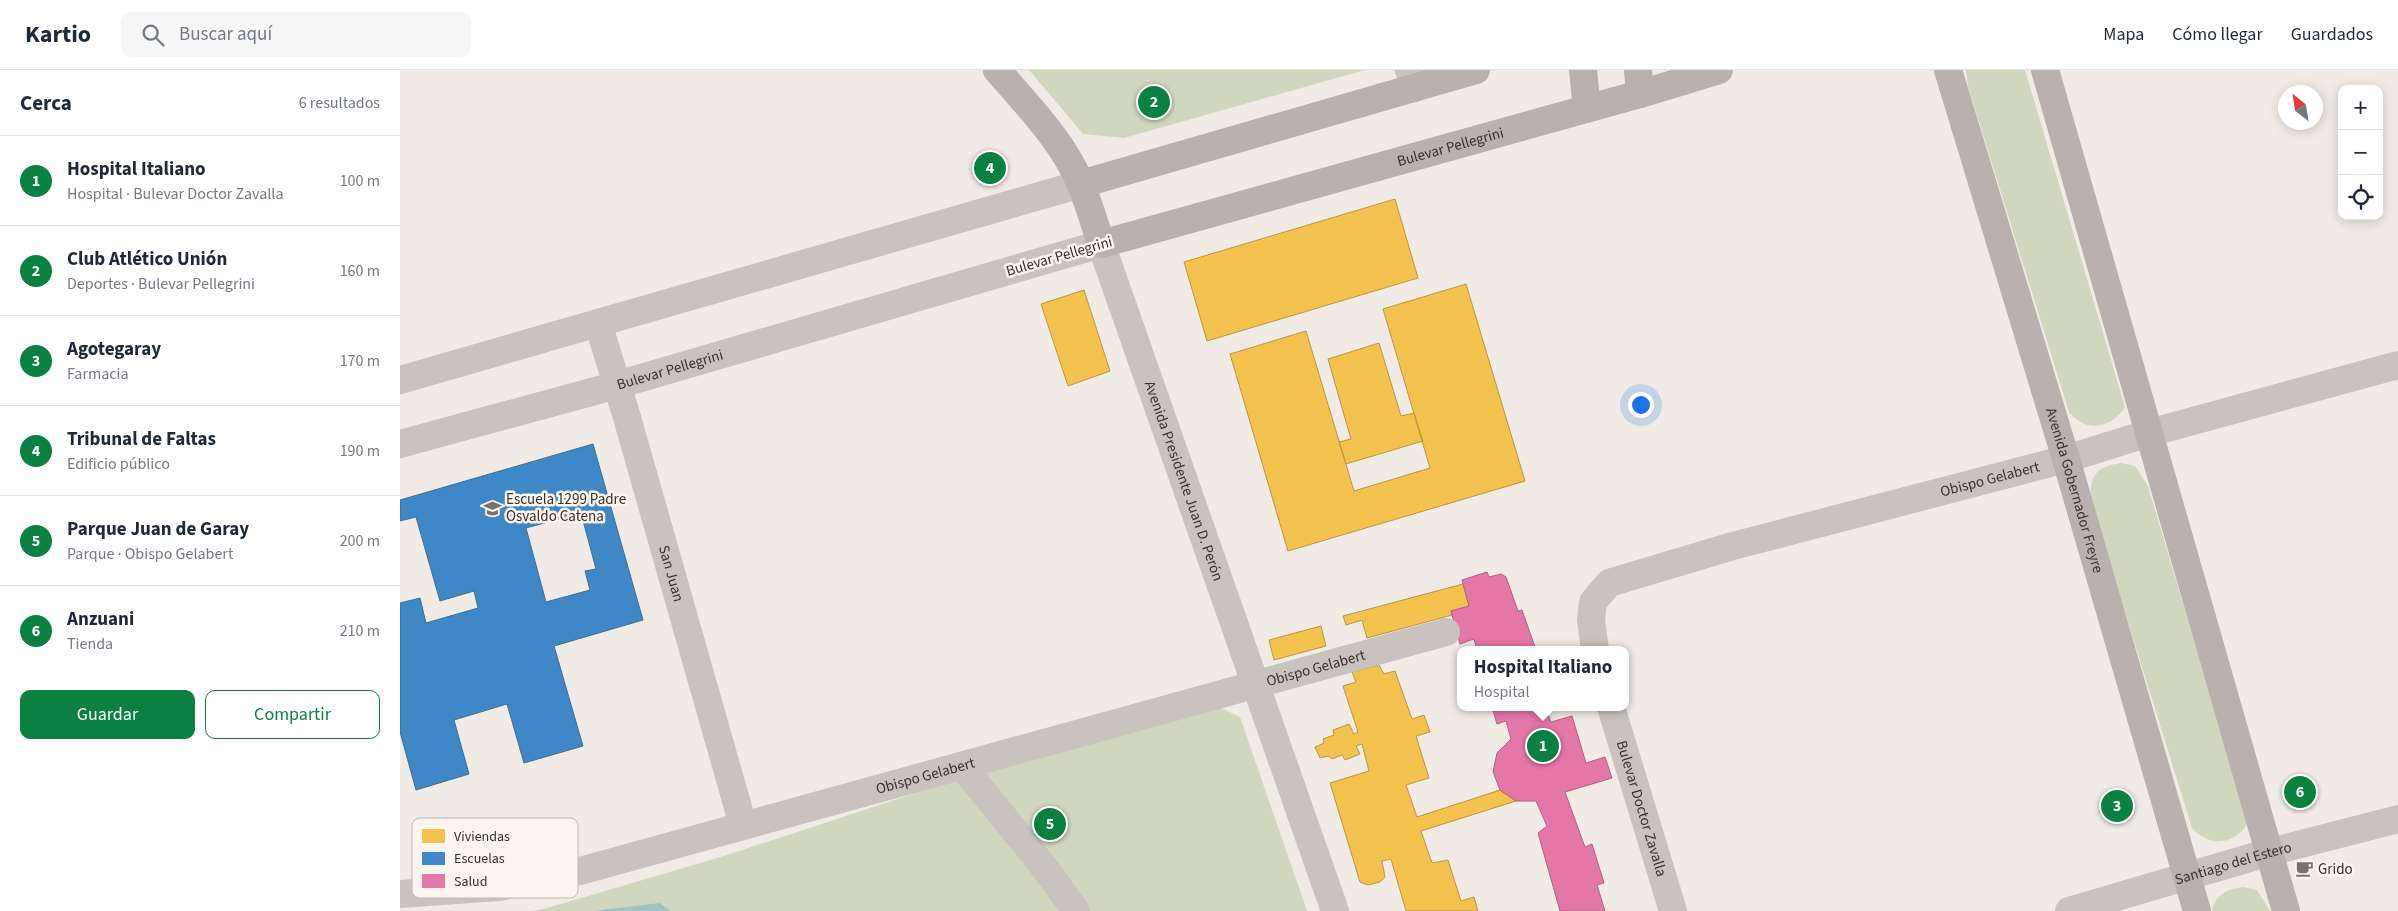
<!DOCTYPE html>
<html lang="es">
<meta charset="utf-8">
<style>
:root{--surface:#fff;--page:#f6f6f7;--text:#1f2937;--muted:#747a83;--line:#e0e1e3;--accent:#0b8043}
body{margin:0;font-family:"Source Sans 3",sans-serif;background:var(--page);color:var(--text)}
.controls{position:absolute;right:15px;top:15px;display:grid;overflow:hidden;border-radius:10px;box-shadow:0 2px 12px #0003}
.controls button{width:45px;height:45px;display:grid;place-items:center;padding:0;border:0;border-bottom:1px solid var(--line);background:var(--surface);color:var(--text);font:25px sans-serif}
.compass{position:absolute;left:1878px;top:15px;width:45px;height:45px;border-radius:50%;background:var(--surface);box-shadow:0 2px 12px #0003;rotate:330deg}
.you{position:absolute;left:1240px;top:334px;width:18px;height:18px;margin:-12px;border:4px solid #fff;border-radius:50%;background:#1a73e8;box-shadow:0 0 0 8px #1a73e833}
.badge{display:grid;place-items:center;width:32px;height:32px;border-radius:50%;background:var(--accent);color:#fff;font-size:16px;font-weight:700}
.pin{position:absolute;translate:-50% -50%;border:2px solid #fff;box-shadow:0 1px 5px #0006}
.popup{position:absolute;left:1057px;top:576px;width:172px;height:65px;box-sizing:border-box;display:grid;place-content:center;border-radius:10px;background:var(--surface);filter:drop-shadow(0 1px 4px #0005);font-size:16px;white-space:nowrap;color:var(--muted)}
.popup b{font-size:19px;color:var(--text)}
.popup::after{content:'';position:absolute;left:50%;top:100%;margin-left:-10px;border:10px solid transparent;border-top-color:var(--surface)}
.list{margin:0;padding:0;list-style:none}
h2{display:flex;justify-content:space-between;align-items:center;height:65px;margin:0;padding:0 20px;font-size:21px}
h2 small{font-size:16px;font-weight:400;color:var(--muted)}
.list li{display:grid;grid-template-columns:32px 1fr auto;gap:15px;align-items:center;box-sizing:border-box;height:90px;padding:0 20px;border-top:1px solid var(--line)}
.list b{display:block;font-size:19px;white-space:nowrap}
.list p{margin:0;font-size:16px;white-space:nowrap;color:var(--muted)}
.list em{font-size:16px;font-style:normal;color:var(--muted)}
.actions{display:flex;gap:10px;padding:15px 20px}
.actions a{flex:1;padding:11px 0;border:1px solid var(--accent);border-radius:10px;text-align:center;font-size:18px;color:var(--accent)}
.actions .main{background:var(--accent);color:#fff}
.icon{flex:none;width:28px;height:28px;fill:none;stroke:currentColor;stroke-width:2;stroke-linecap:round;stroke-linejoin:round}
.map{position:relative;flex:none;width:1998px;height:841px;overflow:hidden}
header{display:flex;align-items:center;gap:30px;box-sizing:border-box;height:70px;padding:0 25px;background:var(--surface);border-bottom:1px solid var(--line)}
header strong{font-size:24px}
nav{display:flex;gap:28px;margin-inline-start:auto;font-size:18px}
.search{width:350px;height:45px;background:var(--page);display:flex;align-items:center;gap:12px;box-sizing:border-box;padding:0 18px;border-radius:10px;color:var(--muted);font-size:19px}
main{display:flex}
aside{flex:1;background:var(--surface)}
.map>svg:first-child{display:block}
.green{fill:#d1d6bf}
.water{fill:#a1c2c1}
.homes{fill:#f2c14e;stroke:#bb9644}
.schools{fill:#3f88c5;stroke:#3e6e97;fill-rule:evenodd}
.health{fill:#e377a8;stroke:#b16282}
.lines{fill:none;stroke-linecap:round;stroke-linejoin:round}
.minor{stroke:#c9c3be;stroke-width:28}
.major{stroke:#b8b1ad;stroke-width:28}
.labels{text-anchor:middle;stroke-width:5;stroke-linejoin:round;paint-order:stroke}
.street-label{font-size:15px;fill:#3b302b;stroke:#fbf5ee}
.poi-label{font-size:15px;fill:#3b302b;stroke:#fbf5ee;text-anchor:start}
.key{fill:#fbf5ee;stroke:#c1bab4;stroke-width:1}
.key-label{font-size:14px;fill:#3b302b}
</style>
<header>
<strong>Kartio</strong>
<div class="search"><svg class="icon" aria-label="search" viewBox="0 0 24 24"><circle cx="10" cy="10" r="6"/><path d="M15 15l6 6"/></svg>Buscar aquí</div>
<nav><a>Mapa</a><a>Cómo llegar</a><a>Guardados</a></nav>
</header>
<main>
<aside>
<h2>Cerca<small>6 resultados</small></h2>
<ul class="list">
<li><span class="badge">1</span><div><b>Hospital Italiano</b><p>Hospital · Bulevar Doctor Zavalla</p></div><em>100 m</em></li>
<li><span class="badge">2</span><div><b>Club Atlético Unión</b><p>Deportes · Bulevar Pellegrini</p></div><em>160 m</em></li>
<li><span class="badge">3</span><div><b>Agotegaray</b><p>Farmacia</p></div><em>170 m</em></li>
<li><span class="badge">4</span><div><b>Tribunal de Faltas</b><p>Edificio público</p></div><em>190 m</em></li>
<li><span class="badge">5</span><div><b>Parque Juan de Garay</b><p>Parque · Obispo Gelabert</p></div><em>200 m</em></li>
<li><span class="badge">6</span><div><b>Anzuani</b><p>Tienda</p></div><em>210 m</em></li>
</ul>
<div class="actions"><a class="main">Guardar</a><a>Compartir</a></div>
</aside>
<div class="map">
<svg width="1998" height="841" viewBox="0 0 1998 841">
<rect width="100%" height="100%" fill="#f0ebe5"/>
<path class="green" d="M629 0H965L724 68 683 64Z
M1566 0H1625L1725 337C1711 359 1686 363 1669 342L1568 16Z
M1721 393 1735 396 1748 416 1848 753C1834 775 1810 778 1792 758L1691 432C1689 406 1695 397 1721 393Z
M817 636 840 647 907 841H129L144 839 324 786 522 721Z
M1843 817 1857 820 1870 841H1812C1816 824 1827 819 1843 817Z"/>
<path class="water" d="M260 833 271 841H193Z"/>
<path class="homes" d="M995 129 1018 208 807 271 784 192Z
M1066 214 1125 411 888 481 830 284 906 261 954 421 1030 398 983 239Z
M684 220 710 301 668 316 641 234Z
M979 273 1001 346 1014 343 1023 371 946 394 939 372 951 369 928 289Z
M1063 514 1069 536 1051 541 1052 545 967 568 962 550 946 555 943 546Z
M921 556 926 576 874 590 869 570Z
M979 595 984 604 995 601 1012 649 1024 645 1030 662 1016 666 1029 708 1006 715 1017 747 1100 720 1116 731 1021 761 1032 793 1048 790 1061 831 1074 827 1078 841H1006L991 789 982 791 985 807 980 812 968 815 960 812 930 713 969 701 962 674 956 676 960 684 945 690 942 685 932 689 928 686 920 688 915 677 924 673 923 669 934 665 933 660 949 654 954 664 958 662 943 616 956 612 952 602Z"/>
<path class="schools" d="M193 374 243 550 154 576 183 676 124 693 107 634 54 650 69 704 16 720 0 662V533L20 528 26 553 78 538 74 521 40 531 16 447 0 451V430ZM181 443 196 499 185 501 190 520 146 532 126 458Z"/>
<path class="health" d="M1087 502 1089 507 1101 504 1106 507 1118 541 1122 540 1136 580H1077L1074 569 1060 574 1051 541 1069 536 1062 510Z
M1092 637H1145L1151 652 1172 646 1186 693 1205 687 1212 708 1165 722 1185 777 1192 774 1204 813 1197 815 1205 841H1160L1138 763 1147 756 1136 731H1116L1100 720 1093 702 1097 683 1111 669 1106 651 1097 654Z"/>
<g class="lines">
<g class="minor">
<path d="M1009 0 1014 18"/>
<path id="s1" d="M198 253 226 344 343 755"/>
<path d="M0 310 681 114"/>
<path id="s2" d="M0 374 217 315 701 174 935 841"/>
<path id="s3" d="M1195 580 1191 550 1193 532 1209 513 1333 476 1666 389 1749 363 1998 295"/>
<path id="s4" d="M1211 637 1273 841"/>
<path d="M562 696 641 793 676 841"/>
<path id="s5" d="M0 824 99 817 180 801 1046 562"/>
<path id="s6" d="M1669 841 1870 782 1998 749"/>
</g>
<g class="major">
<path id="s7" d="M597 0C627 35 664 72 681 115 689 134 695 155 701 174L1240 24 1319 0"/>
<path d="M1183 0 1187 39"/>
<path d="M1238 0 1240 24"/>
<path id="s8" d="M1548 0 1666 389 1797 841"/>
<path d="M1645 0 1886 841"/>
<path d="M681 114 1076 0"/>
</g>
</g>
<defs>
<symbol id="school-bare" viewBox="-9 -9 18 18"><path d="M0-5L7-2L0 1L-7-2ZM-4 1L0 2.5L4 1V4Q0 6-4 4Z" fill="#7a716c" stroke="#fbf5ee" stroke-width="2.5" paint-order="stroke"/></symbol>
<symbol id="cafe-bare" viewBox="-9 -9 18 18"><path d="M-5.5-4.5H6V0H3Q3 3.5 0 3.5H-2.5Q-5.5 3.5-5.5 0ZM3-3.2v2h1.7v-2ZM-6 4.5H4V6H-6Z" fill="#7a716c" stroke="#fbf5ee" stroke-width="2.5" paint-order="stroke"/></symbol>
</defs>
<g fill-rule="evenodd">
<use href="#school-bare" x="80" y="426" width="25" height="25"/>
<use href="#cafe-bare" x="1892" y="786" width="25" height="25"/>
</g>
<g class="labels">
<g class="street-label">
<text dy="5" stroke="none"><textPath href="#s7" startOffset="568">Bulevar Pellegrini</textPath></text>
<text transform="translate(659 186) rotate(-16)" y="5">Bulevar Pellegrini</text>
<text dy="5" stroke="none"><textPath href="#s2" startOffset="280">Bulevar Pellegrini</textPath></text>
<text dy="5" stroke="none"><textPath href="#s3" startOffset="468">Obispo Gelabert</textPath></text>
<text dy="5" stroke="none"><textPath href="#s2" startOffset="980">Avenida Presidente Juan D. Perón</textPath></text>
<text dy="5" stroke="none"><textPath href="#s8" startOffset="439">Avenida Gobernador Freyre</textPath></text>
<text dy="5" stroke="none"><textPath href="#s1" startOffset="261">San Juan</textPath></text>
<text dy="5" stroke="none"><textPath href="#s5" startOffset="945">Obispo Gelabert</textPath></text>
<text dy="5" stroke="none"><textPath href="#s5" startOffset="540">Obispo Gelabert</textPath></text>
<text dy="5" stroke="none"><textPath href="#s4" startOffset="106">Bulevar Doctor Zavalla</textPath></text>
<text dy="5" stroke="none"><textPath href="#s6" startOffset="171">Santiago del Estero</textPath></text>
</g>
<g class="poi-label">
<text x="106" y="434">Escuela 1299 Padre<tspan x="106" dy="17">Osvaldo Catena</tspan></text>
<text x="1918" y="804">Grido</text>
</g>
</g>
<rect x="12" y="748" width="166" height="80" rx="8" class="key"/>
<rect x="22" y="759" width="23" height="14" fill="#f2c14e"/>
<rect x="22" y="782" width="23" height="13" fill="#3f88c5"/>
<rect x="22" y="804" width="23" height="14" fill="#e377a8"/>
<g class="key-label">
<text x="54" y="771">Viviendas</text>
<text x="54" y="793">Escuelas</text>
<text x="54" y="816">Salud</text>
</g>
</svg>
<div class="controls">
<button>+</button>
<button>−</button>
<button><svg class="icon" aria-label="locate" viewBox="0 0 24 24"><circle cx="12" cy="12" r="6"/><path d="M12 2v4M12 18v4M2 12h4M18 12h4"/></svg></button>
</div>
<svg class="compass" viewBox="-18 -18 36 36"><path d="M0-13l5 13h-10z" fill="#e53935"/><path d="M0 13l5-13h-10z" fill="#747a83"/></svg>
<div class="you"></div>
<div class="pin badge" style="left:1143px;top:676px">1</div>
<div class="popup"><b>Hospital Italiano</b>Hospital</div>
<div class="pin badge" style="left:754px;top:32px">2</div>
<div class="pin badge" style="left:1717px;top:736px">3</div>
<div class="pin badge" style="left:590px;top:98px">4</div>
<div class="pin badge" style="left:650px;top:754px">5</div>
<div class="pin badge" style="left:1900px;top:722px">6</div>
</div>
</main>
